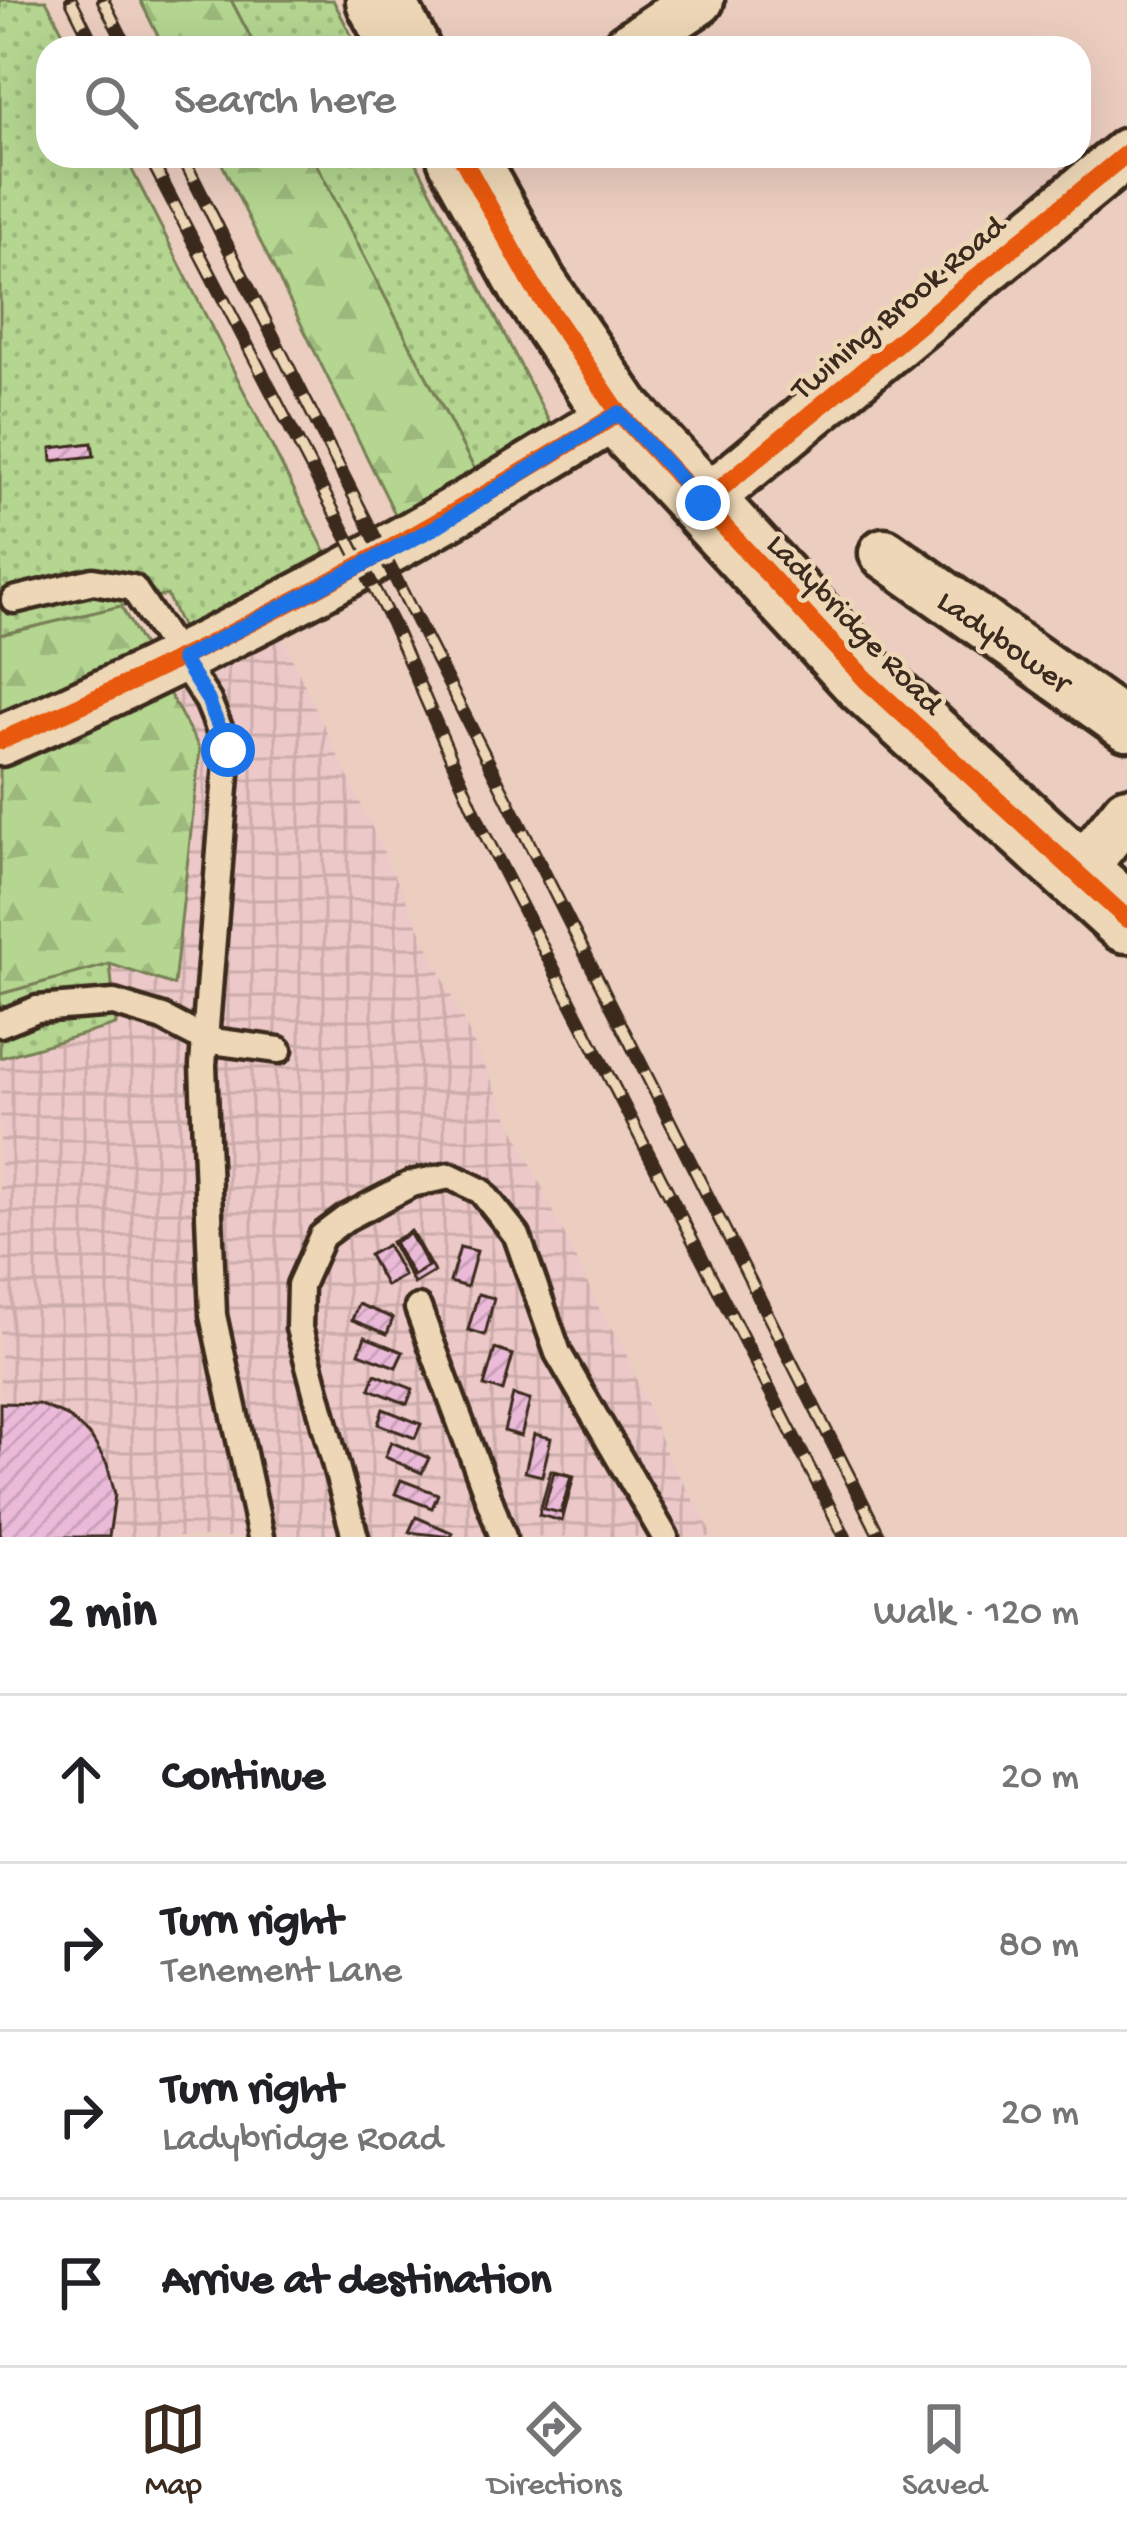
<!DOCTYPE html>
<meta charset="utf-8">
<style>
:root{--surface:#fff;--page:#f2f2f2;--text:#202124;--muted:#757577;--line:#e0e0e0;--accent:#3b2a1e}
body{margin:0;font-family:"Gochi Hand",sans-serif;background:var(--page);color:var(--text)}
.stop{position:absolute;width:36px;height:36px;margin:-27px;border:9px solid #1a73e8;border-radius:50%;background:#fff}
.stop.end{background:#1a73e8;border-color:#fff;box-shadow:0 3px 12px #0008}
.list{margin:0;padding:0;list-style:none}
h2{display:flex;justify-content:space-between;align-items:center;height:156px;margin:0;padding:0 48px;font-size:51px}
h2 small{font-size:39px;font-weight:400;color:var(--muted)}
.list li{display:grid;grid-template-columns:78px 1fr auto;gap:36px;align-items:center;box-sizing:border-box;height:168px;padding:0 48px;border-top:3px solid var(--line)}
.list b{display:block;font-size:45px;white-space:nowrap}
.list p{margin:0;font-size:39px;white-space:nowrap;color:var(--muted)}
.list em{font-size:39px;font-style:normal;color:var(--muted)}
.icon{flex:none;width:66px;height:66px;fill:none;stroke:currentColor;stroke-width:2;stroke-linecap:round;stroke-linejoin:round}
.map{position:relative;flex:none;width:1127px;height:1537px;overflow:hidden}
.search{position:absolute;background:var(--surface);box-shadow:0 12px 48px #0002;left:36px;right:36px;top:36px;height:132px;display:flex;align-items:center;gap:30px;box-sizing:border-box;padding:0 42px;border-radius:36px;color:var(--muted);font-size:45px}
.sheet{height:828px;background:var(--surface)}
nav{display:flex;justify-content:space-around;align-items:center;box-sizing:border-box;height:168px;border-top:3px solid var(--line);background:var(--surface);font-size:33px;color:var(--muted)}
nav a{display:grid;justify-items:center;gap:6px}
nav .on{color:var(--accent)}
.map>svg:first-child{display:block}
.industrial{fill:url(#industrial-grid)}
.grass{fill:url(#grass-dots);stroke:#788057;stroke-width:3}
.forest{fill:url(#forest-firs);stroke:#788057;stroke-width:3}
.building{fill:url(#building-hatch);stroke:#3b2a1e;stroke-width:3}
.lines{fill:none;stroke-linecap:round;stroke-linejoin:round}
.lane-casing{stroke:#3b2a1e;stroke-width:33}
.street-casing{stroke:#3b2a1e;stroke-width:57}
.secondary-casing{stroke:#3b2a1e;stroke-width:75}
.lane{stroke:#edd7b6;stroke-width:24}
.street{stroke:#edd7b6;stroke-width:48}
.secondary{stroke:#edd7b6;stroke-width:66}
.rail-casing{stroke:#3b2a1e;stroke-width:14}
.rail{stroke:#edd7b6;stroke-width:9;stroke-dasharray:27;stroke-linecap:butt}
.cycleway-casing{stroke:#edd7b6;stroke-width:26}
.cycleway{stroke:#e8590c;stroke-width:18}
.route{stroke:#1a73e8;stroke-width:15}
.labels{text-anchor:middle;stroke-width:9;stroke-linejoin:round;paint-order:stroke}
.street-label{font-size:33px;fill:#3b2a1e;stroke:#edd7b6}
</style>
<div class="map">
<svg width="1127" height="1537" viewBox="0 0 1127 1537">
<defs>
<pattern id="industrial-grid" width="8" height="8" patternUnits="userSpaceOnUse" patternTransform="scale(3)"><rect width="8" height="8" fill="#ecc8c8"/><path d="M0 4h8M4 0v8" fill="none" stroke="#cbacab"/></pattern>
<pattern id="grass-dots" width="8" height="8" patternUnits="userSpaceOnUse" patternTransform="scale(3)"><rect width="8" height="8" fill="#b4d690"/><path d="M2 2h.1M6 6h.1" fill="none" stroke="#9cb87c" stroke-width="1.8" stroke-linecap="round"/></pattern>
<pattern id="forest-firs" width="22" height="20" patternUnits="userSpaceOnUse" patternTransform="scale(3)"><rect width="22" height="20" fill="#b4d690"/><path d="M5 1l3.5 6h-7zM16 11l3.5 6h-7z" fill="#9cb87c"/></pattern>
<pattern id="building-hatch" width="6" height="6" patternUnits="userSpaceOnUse" patternTransform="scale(3)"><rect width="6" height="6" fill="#ebbad9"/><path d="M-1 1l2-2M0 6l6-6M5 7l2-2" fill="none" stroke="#caa0ba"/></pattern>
</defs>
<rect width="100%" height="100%" fill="#eccec0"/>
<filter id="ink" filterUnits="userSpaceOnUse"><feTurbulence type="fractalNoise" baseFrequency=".00833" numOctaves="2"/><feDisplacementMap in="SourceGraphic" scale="24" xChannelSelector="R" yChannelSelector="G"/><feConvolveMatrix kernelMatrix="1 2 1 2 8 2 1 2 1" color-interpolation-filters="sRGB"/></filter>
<g filter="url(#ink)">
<path class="industrial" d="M282 637 599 1308 623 1347 667 1455 715 1537H0V768L191 687Z"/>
<path class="grass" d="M0 0H46L71 48H48V156H125L329 559 185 635 167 595 0 635Z
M231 0H333L358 48H256Z
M312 156H413L552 427 477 474Z
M110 964 116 1025 0 1058V994Z"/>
<path class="forest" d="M140 0H231L256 48H164Z
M218 156H312L477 474 399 522Z
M121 606 200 749 174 985 110 964 0 994V635Z"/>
<path class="building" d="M92 443 94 456 52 461 51 448Z
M411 1231 434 1272 414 1284 391 1242Z
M410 1234 428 1267 413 1276 394 1242Z
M387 1245 404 1276 386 1286 369 1255Z
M460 1247 477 1251 467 1287 450 1282Z
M478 1294 494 1298 485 1335 468 1330Z
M358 1304 393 1318 387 1334 352 1320Z
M365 1337 403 1352 396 1367 359 1353Z
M495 1349 513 1355 503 1391 484 1386Z
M375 1374 413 1389 407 1404 370 1389Z
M513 1395 530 1400 521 1436 504 1431Z
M0 1403 38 1404 67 1416 91 1437 107 1464 115 1494 109 1537H0Z
M383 1409 421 1424 415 1438 378 1424Z
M534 1434 551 1438 542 1476 525 1472Z
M391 1442 429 1458 422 1473 385 1457Z
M551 1470 574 1476 562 1521 539 1515Z
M554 1472 571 1476 561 1513 544 1509Z
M401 1480 438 1494 432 1508 395 1494Z
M416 1517 453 1533 451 1537 409 1532Z"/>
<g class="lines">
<defs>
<path id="lane" d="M14 600 93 581 133 588 208 701 228 750 203 1065 213 1315 261 1537
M0 1024 37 1009 114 1003 163 1018 205 1040 279 1050
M418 1308 503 1537
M355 1537 299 1328 300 1285 322 1236 346 1218 411 1184 450 1176 481 1191 517 1236 558 1353 665 1537"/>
<path id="street" d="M627 48 699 0
M703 503 1127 153
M884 553 1127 726
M0 741C219 647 417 539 619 413
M1076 876 1127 812"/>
<path id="secondary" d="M380 0 405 48
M461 156 533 286 619 413 866 680 1127 919"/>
</defs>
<use href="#lane" class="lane-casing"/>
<use href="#street" class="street-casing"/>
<use href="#secondary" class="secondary-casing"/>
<use href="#lane" class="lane"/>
<use href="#street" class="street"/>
<use href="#secondary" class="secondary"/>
<defs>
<path id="rail" d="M71 0 95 48
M103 0 127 48
M149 156 394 627 483 831 845 1537
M182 156 880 1537"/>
</defs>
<use href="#rail" class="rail-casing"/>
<use href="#rail" class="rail"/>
<defs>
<path id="cycleway" d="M461 156 533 286 619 413 866 680 1127 919
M703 503 1127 153
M0 741C219 647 417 539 619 413"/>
</defs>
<use href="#cycleway" class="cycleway-casing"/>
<use href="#cycleway" class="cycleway"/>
</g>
</g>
<g class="lines" filter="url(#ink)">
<path class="route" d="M228 750 208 700 182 659 434 528 619 413 703 503"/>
</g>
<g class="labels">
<g class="street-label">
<text transform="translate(896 305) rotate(-40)" y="12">Twining Brook Road</text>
<text transform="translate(857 622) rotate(46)" y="12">Ladybridge Road</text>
<text transform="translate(1006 639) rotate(35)" y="12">Ladybower</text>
</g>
</g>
</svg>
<div class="stop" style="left:228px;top:750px"></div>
<div class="stop end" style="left:703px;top:503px"></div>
<div class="search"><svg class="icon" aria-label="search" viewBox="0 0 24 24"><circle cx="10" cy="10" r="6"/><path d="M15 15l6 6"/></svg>Search here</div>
</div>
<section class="sheet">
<h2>2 min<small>Walk · 120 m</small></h2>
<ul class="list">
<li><svg class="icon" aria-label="ahead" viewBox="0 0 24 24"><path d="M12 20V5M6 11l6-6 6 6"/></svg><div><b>Continue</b></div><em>20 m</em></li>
<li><svg class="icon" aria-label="right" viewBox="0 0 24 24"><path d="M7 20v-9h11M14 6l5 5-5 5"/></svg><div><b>Turn right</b><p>Tenement Lane</p></div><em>80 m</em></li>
<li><svg class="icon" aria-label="right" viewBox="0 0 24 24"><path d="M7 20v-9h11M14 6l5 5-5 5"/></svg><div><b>Turn right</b><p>Ladybridge Road</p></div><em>20 m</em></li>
<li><svg class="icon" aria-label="arrive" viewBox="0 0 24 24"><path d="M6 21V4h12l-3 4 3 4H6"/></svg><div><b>Arrive at destination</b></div></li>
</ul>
</section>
<nav>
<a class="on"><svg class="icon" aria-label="map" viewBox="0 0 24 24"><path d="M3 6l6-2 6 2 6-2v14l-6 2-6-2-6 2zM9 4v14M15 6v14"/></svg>Map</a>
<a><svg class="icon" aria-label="directions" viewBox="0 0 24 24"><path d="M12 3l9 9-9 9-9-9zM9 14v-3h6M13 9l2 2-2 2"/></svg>Directions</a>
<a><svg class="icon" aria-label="saved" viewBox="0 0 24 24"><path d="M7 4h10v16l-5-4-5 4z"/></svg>Saved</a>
</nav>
